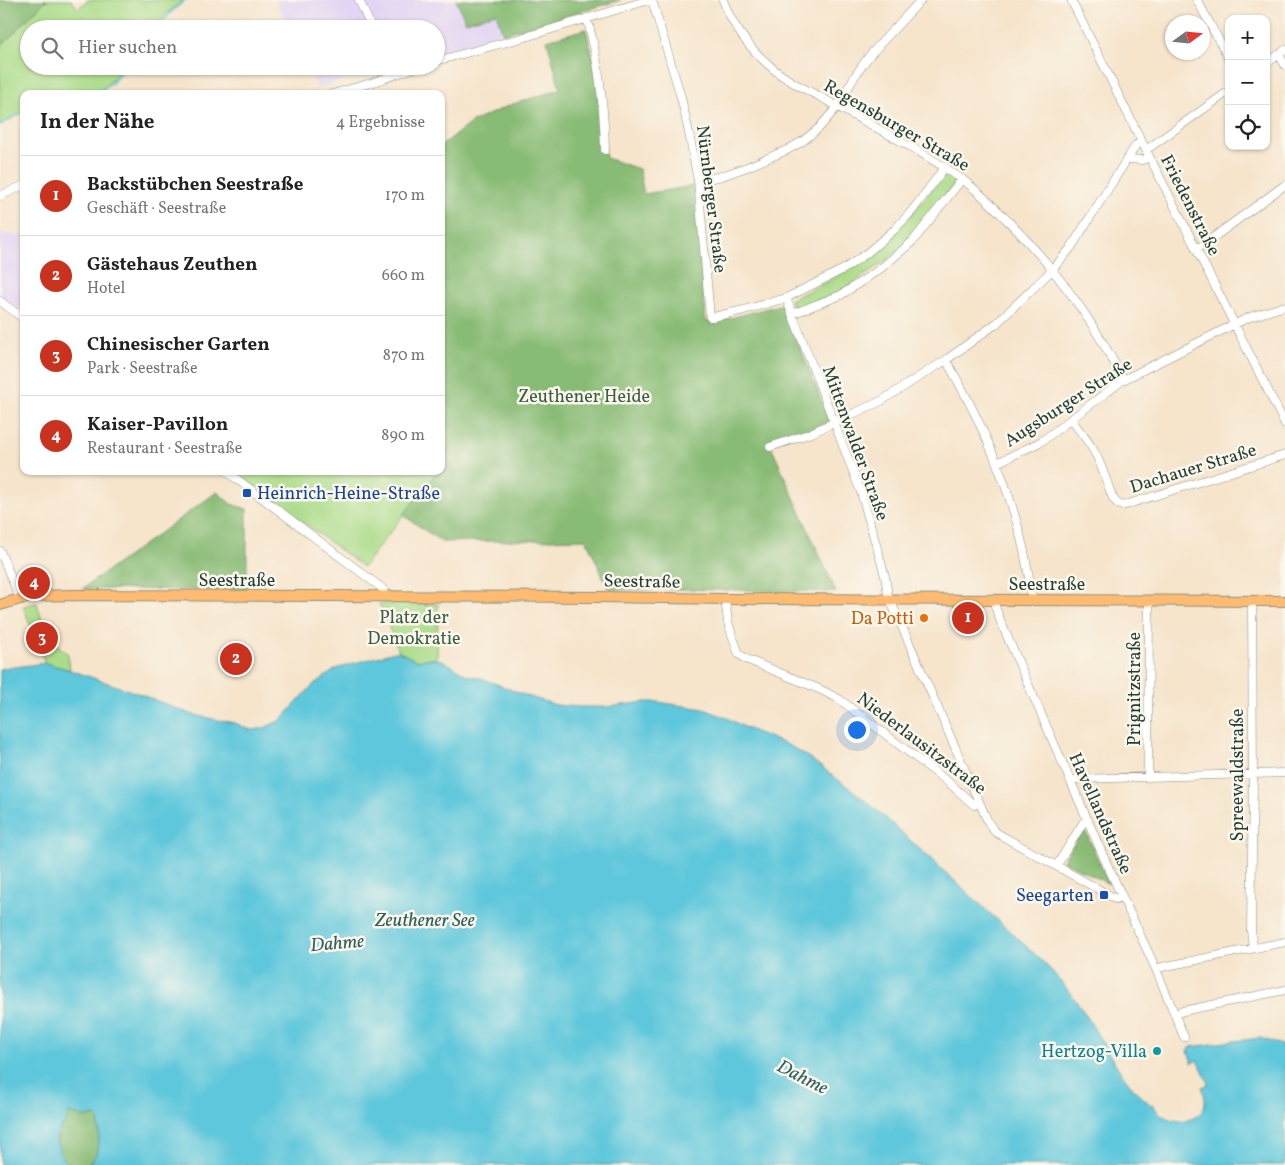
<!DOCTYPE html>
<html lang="de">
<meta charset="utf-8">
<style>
:root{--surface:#fff;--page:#f6f6f6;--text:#222;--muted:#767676;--line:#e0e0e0;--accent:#c8321e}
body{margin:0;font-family:Vollkorn,serif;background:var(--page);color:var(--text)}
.controls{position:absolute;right:15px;top:15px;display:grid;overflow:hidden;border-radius:10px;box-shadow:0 1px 4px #0004}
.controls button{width:45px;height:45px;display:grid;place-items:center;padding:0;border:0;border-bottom:1px solid var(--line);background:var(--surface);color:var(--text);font:25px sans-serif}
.compass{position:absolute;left:1165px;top:15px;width:45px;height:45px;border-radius:50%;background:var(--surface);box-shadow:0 1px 4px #0004;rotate:75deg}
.you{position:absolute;left:856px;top:729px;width:18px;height:18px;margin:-12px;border:4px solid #fff;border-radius:50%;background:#1a73e8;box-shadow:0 0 0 8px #1a73e833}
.badge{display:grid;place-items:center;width:32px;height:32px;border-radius:50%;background:var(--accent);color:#fff;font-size:16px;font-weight:700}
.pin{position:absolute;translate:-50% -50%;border:2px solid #fff;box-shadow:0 1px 5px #0006}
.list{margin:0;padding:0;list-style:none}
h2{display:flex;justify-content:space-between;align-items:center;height:65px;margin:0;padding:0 20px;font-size:21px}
h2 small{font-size:16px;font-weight:400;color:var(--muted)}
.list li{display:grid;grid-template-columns:32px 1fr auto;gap:15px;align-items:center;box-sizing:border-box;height:80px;padding:0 20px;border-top:1px solid var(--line)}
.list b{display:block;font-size:19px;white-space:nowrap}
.list p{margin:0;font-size:16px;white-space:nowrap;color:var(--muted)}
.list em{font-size:16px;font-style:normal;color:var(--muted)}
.icon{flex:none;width:28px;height:28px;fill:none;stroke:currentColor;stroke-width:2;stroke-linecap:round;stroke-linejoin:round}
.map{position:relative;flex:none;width:1285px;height:1165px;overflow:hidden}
.search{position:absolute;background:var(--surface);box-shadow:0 1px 4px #0004;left:20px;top:20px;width:425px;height:55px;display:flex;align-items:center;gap:12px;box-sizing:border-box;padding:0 18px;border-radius:28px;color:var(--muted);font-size:19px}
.panel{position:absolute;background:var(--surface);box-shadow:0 1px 4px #0004;left:20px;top:90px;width:425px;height:385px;border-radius:10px}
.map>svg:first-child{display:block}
.built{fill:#e2d4f3}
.green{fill:#abdb89;stroke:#658c5e}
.forest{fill:#88bb75;stroke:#547c54}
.water{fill:#5fc7db;stroke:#3f8288}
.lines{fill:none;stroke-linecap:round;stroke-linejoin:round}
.stream{stroke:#5fc7db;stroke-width:2}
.minor-casing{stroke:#8a9080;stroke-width:9}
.major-casing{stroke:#8a9080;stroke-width:12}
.minor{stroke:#fff;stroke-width:8}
.major{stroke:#ffbb71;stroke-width:10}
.transit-dot{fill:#1a4fb4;stroke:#fbf7ec;stroke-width:2}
.food-dot{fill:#e8710a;stroke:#fbf7ec;stroke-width:2}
.culture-dot{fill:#0f9aa8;stroke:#fbf7ec;stroke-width:2}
.labels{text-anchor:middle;stroke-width:5;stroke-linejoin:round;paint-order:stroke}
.street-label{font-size:18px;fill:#1f3d34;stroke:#fbf7ec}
.park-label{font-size:18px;fill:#3b5d45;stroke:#fbf7ec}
.transit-label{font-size:18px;fill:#164399;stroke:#fbf7ec;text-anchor:start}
.food-label{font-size:18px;fill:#c56008;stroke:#fbf7ec;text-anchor:end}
.culture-label{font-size:18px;fill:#0d838f;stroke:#fbf7ec;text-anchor:end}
.water-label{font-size:19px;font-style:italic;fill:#2f605e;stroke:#fbf7ec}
</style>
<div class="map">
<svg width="1285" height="1165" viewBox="0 0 1285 1165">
<rect width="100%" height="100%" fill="#fbf7ec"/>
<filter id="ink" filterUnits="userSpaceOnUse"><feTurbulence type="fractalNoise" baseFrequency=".02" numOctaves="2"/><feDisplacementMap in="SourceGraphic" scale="10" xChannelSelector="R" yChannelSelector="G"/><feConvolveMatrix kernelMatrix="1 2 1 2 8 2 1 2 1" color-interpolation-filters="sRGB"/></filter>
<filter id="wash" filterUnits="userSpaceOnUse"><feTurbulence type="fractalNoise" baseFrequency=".0096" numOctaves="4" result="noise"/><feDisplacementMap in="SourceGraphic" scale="20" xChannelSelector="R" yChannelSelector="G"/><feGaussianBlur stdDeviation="1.12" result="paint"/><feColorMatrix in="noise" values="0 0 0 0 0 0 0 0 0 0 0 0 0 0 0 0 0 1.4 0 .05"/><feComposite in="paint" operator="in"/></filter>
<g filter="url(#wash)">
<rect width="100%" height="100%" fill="#f6e4cb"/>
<path class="built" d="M275 0H456L466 22 496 12 503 34 436 54V29H289Z
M307 66H393L318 88Z
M0 234 20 236 24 234V312L0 295Z"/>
<path class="green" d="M46 0H71L78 9 88 0H183L166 14 154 29H29V66H123L111 81 96 94H24V112L0 125V47Z
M946 173 957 180 923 226 904 246 883 263 838 293 794 310 790 300 831 280 856 264 910 216Z
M234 471H438L363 567Z
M37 603 46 635 68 654 70 670 45 663 23 606Z
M379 603 438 604 437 659H426L418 661 399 652Z"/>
<path class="forest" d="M0 0H46L0 47Z
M456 0H621L503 34 496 13 466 22Z
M586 29 594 61 606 158 639 169 644 194 693 186 701 263 706 321 712 323 783 304 830 422 770 444 836 592 667 589 609 590 586 539 442 542 403 515 438 471H441V468L444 464 441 462V146L472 122 510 105 560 89 547 40Z
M217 492 231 504 247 509V590L82 589Z
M1084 828 1109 884 1063 861Z
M71 1113 83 1117 95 1116 99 1120V1137L96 1155 88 1165H69C58 1154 53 1143 61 1128 62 1125 65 1124 66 1121 67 1119 67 1116 68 1114Z"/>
<path class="water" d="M395 652H399L418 661 426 659H437L444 661 467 675 481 678 527 696 556 705 579 707H607L645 702H658L704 709 727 718 744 727 792 747 808 757 860 796 888 820 1040 959C1057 976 1070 992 1084 1012 1105 1045 1122 1084 1154 1107 1157 1110 1159 1113 1162 1115 1173 1122 1188 1123 1198 1115 1208 1108 1205 1097 1202 1087L1209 1084 1198 1060 1192 1063 1188 1051 1191 1047 1225 1042 1260 1038 1285 1046V1165H88L96 1155 99 1137V1120L95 1116 83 1117 71 1113 68 1114 66 1123 61 1127 56 1140 62 1158 69 1165H0V669L45 663 70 670 137 693 190 714 218 720 235 723 248 729 253 730 264 728 281 720 312 686 336 669 355 663Z"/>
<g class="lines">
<path class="stream" d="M157 29 170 13 185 0
M96 94 112 83 126 66
M0 125 24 111"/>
</g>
</g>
<g filter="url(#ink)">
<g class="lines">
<defs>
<path id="minor" d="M359 0 372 29
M652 0 681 97 689 133 698 181 710 317H713L744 310 786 298 844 269 867 253 894 230 912 211 945 167
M723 0C732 25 750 49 771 67 787 81 807 90 826 100 871 126 918 148 960 178 978 190 993 206 1008 221 1054 267 1094 321 1123 380
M1071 0 1146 150 1285 424
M1197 0 1229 59
M587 18C599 61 604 106 605 150
M1279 55 1285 65
M436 61 522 38 649 0
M1266 64 1285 50
M332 94 371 83 420 66
M1146 150 1229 91
M1127 159 1143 160 1149 157
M698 181 722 176 747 167 787 150 803 141 819 128 837 107 855 76 869 56 921 0
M0 196 24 185
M1197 248 1203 245 1285 185
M786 298 861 492 885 576 888 595 988 822 995 832 1116 899 1122 896
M0 301 24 319
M792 314 841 295 880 269 913 241 962 179
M946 360C981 420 1009 483 1024 551 1027 567 1031 584 1032 600
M1071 419C1078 429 1086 438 1092 448 1100 460 1104 474 1109 488 1112 496 1114 503 1122 506L1285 455
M770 447 811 433 881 401 946 360 997 323 1052 270 1070 249 1136 145 1142 142
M997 463 1042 441 1123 380 1235 324 1250 317 1285 306
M226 471 383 589 384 596
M0 551 20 599
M725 599 728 622 732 635 739 654 746 659 819 689 839 699 948 782 974 805 979 803
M995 600V606L1000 620 1105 860 1156 969 1184 1037
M1252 601 1253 779 1251 930 1253 948
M1148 777 1149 601
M1071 781 1077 779 1285 773
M1057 865 1083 823 1088 820
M1156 969 1162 967 1285 942
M1175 1014 1183 1011 1285 990"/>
<path id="major" d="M0 605 20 599 35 596 75 595 601 597 725 599 1285 601"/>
</defs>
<use href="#minor" class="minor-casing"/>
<use href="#major" class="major-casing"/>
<use href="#minor" class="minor"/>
<use href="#major" class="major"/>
</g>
</g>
<g class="transit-dot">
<rect x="242" y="488" width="10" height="10" rx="2.5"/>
<rect x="1099" y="890" width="10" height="10" rx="2.5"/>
</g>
<circle class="food-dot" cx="924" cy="618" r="5"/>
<circle class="culture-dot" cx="1157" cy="1051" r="5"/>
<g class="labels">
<g class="street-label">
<text transform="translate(897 125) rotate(30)" y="6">Regensburger Straße</text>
<text transform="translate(712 199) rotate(83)" y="6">Nürnberger Straße</text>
<text transform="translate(1191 205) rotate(63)" y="6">Friedenstraße</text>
<text transform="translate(1068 402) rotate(-33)" y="6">Augsburger Straße</text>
<text transform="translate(856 443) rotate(70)" y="6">Mittenwalder Straße</text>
<text transform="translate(1193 468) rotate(-17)" y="6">Dachauer Straße</text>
<text x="237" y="586">Seestraße</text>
<text transform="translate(642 581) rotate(1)" y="6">Seestraße</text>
<text x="1047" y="590">Seestraße</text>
<text transform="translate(1134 689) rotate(-90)" y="6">Prignitzstraße</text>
<text transform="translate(922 743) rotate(37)" y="6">Niederlausitzstraße</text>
<text transform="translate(1237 775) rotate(-90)" y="6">Spreewaldstraße</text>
<text transform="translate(1101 813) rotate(66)" y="6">Havellandstraße</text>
</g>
<g class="park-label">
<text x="584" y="402">Zeuthener Heide</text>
<text x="414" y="623">Platz der<tspan x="414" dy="21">Demokratie</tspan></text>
</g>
<g class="transit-label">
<text x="257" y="499">Heinrich-Heine-Straße</text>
<text x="1094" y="901" text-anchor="end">Seegarten</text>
</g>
<g class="food-label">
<text x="914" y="624">Da Potti</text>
</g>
<g class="culture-label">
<text x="1147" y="1057">Hertzog-Villa</text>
</g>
<g class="water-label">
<text x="425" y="926">Zeuthener See</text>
<text transform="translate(337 942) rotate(-5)" y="7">Dahme</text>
<text transform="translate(803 1076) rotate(27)" y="7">Dahme</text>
</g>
</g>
</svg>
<div class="controls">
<button>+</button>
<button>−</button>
<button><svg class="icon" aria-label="locate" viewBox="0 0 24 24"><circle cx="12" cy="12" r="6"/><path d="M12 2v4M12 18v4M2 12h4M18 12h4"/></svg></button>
</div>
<svg class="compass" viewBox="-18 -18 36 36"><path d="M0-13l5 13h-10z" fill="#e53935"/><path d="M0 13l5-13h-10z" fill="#767676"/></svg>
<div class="you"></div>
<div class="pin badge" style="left:968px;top:618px">1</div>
<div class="pin badge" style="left:236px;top:659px">2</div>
<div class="pin badge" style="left:42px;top:638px">3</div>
<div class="pin badge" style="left:34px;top:583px">4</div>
<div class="search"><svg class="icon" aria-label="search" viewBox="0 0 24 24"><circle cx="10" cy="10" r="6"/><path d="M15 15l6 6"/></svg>Hier suchen</div>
<section class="panel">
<h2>In der Nähe<small>4 Ergebnisse</small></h2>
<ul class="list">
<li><span class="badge">1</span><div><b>Backstübchen Seestraße</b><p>Geschäft · Seestraße</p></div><em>170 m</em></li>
<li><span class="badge">2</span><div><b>Gästehaus Zeuthen</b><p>Hotel</p></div><em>660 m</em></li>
<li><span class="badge">3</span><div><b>Chinesischer Garten</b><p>Park · Seestraße</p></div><em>870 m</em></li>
<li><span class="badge">4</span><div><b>Kaiser-Pavillon</b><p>Restaurant · Seestraße</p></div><em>890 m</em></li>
</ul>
</section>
</div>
